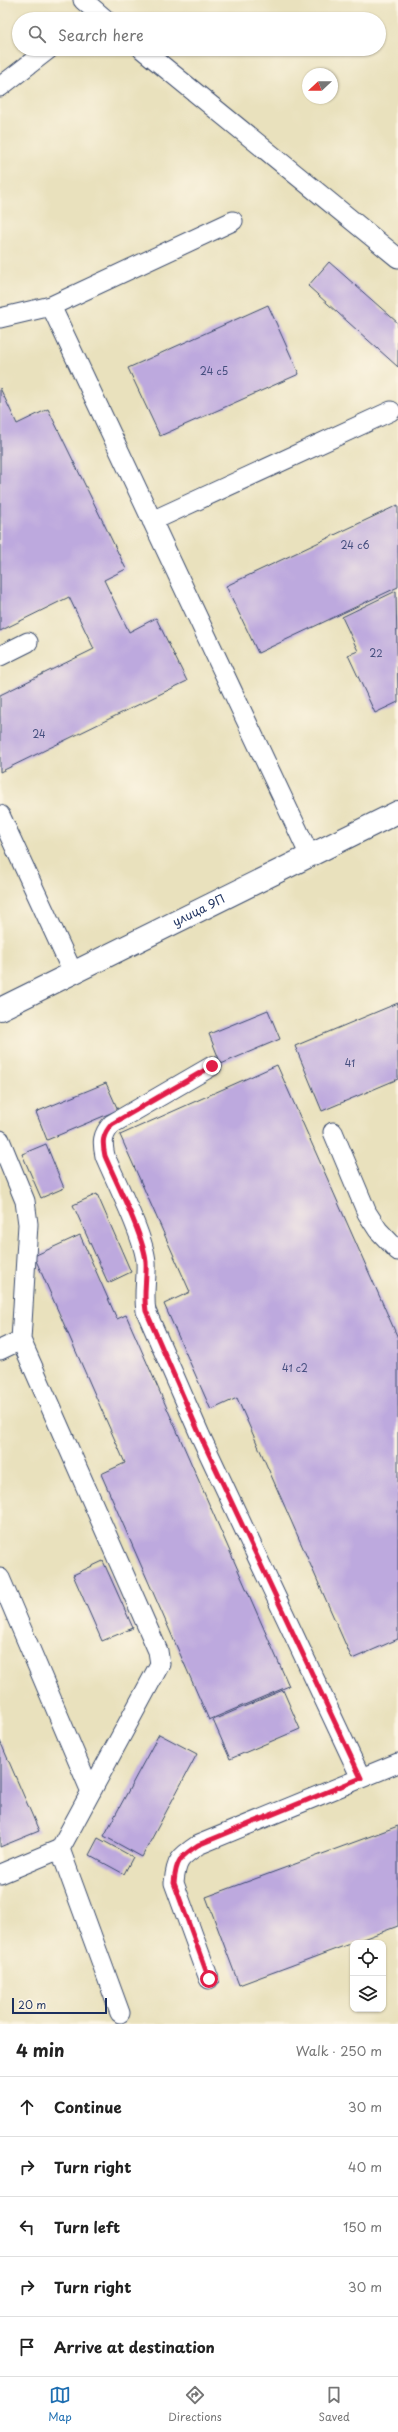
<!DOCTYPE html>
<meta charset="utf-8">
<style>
:root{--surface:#fff;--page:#f2f2f2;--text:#222;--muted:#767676;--line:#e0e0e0;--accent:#1f6fb2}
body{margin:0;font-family:"Playpen Sans",sans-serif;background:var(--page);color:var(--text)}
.controls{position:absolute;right:12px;bottom:12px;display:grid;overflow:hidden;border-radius:8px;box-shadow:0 1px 3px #0004}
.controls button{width:36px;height:36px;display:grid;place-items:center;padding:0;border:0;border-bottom:1px solid var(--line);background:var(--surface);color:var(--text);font:20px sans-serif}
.compass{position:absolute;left:302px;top:68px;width:36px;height:36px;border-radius:50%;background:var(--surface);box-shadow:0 1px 3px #0004;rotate:248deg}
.scale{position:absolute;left:12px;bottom:10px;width:95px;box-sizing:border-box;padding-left:4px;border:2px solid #1b2f5e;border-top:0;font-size:11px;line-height:14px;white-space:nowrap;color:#1b2f5e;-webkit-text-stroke:3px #fcf5e5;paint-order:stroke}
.stop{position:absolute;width:12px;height:12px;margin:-9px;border:3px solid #e11d48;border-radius:50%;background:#fff}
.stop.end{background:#e11d48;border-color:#fff;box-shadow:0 1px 4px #0008}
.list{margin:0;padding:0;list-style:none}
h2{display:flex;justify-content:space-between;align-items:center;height:52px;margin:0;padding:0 16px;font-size:17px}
h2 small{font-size:13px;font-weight:400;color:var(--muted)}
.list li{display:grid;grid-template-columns:26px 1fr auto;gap:12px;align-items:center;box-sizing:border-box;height:60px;padding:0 16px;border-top:1px solid var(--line)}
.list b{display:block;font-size:15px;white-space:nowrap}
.list em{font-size:13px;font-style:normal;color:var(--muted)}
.icon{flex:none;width:22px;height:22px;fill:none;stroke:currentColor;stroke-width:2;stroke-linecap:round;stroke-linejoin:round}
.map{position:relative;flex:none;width:398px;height:2024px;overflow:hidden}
.search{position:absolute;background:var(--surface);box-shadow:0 1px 3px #0004;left:12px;right:12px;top:12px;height:44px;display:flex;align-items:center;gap:10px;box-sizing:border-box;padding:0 14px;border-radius:22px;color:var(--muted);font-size:15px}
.sheet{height:352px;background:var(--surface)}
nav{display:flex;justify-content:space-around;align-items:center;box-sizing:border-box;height:56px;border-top:1px solid var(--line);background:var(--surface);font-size:11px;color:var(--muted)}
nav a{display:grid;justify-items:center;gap:2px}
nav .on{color:var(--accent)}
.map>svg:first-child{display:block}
.building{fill:#bda9de}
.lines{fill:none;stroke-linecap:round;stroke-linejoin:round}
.service-casing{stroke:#3a4a6c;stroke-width:21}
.minor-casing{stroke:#3a4a6c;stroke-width:24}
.service{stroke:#fff;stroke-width:19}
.minor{stroke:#fff;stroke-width:22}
.route{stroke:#e11d48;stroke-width:5}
.labels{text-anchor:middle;stroke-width:3;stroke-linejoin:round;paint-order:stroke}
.number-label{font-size:10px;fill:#444e7e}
.street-label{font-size:12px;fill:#1b2f5e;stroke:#fcf5e5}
</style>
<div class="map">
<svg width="398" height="2024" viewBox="0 0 398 2024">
<rect width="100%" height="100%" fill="#fcf5e5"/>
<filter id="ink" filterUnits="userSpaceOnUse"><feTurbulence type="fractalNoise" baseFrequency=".025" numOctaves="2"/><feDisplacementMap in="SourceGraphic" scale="8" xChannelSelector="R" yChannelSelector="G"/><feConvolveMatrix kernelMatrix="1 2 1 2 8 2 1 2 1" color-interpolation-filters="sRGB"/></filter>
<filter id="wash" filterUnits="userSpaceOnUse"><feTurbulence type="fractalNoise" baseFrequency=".012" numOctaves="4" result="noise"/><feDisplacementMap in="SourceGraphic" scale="16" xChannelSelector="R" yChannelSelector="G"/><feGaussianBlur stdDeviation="0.9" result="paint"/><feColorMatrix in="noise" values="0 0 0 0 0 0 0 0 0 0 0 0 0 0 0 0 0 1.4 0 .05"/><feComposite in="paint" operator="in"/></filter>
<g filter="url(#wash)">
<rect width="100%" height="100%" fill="#e9e1bd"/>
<g id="blocks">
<path class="building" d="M329 262 398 323V367L308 286Z
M268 305 299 374 160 436 128 368Z
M0 388 17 424 48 409 126 569 104 580 129 632 156 618 187 681 0 772V695L94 649 69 597 0 631Z
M398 505V587L258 653 226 586Z
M396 591 398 702 375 713 348 655 358 651 342 617Z
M398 1003V1079L322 1111 295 1046Z
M268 1010 280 1039 221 1064 209 1034Z
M277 1065 398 1338V1639L352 1659 237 1398 211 1410 164 1304 190 1292 120 1135Z
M106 1083 118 1110 47 1140 36 1112Z
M46 1144 64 1188 41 1198 22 1154Z
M97 1194 131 1272 108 1283 73 1205Z
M80 1235 117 1319 126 1315 289 1686 209 1720 101 1474 125 1463 34 1256Z
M103 1561 133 1628 102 1641 73 1575Z
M283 1690 300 1729 230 1759 213 1720Z
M159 1734 197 1754 142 1857 104 1836Z
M0 1741 39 1831 0 1847Z
M398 1826V1926L239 1985 206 1897Z
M98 1838 133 1857 124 1874 89 1855Z"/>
</g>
</g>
<g filter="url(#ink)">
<use href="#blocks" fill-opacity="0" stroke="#3a4a6c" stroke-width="1"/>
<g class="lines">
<defs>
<path id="service" d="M83 0 105 19
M142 49 398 258
M0 87 49 49
M233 221 51 306 310 856
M0 318 51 306
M152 521 391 411
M0 656 28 642
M0 815 73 973
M212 1066 112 1124C102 1135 102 1142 105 1156 116 1182 144 1237 146 1262 147 1279 143 1294 146 1311L200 1435 361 1778
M333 1132 367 1213 378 1230 398 1251
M0 1140 25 1201 28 1224 21 1340 0 1350
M21 1340 158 1651 160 1664 60 1849 120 2013
M0 1578 91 1792
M0 1874 60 1849
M209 1979 174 1883C176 1860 180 1857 198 1845L398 1763"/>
<g id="minor">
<path id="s1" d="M0 1009 398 812"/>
</g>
</defs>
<use href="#service" class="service-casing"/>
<use href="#minor" class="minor-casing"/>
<use href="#service" class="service"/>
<use href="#minor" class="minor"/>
</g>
</g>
<g class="lines" filter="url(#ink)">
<path class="route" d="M209 1979 174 1883C176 1860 180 1857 198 1845L361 1778 200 1435 146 1311C143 1294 147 1279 146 1262 144 1237 116 1182 105 1156 102 1142 102 1135 112 1124L212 1066"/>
</g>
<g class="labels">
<g class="number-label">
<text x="214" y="375">24 с5</text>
<text x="355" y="549">24 с6</text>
<text x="376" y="657">22</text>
<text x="39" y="738">24</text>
<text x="350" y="1067">41</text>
<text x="295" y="1372">41 с2</text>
</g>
<g class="street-label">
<text dy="4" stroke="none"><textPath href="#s1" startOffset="222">улица 9П</textPath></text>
</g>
</g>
</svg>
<div class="controls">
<button><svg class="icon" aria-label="locate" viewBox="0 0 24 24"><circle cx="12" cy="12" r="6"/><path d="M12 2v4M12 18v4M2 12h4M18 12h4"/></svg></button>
<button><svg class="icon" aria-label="layers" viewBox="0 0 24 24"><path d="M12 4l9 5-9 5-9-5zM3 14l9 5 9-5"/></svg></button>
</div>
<svg class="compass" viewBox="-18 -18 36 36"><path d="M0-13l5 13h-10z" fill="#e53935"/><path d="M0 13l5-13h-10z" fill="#767676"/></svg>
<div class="scale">20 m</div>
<div class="stop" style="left:209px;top:1979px"></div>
<div class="stop end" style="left:212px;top:1066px"></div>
<div class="search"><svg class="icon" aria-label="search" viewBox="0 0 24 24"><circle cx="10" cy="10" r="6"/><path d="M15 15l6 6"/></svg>Search here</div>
</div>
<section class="sheet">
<h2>4 min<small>Walk · 250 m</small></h2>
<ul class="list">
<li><svg class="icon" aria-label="ahead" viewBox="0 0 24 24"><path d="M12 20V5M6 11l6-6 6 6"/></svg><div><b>Continue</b></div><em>30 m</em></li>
<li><svg class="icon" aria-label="right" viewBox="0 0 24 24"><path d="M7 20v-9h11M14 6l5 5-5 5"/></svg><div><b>Turn right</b></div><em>40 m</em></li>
<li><svg class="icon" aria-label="left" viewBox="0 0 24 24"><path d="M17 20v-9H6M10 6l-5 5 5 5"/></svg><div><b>Turn left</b></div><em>150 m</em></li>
<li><svg class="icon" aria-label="right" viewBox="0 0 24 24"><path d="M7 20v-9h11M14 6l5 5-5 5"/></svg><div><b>Turn right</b></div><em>30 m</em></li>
<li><svg class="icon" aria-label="arrive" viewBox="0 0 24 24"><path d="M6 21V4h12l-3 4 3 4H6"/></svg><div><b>Arrive at destination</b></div></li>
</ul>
</section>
<nav>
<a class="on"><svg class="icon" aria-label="map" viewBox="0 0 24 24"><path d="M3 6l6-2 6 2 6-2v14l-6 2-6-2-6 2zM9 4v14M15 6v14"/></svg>Map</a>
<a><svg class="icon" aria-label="directions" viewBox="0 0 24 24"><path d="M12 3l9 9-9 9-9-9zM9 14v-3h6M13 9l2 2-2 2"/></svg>Directions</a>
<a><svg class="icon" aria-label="saved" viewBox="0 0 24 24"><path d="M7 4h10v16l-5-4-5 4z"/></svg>Saved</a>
</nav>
